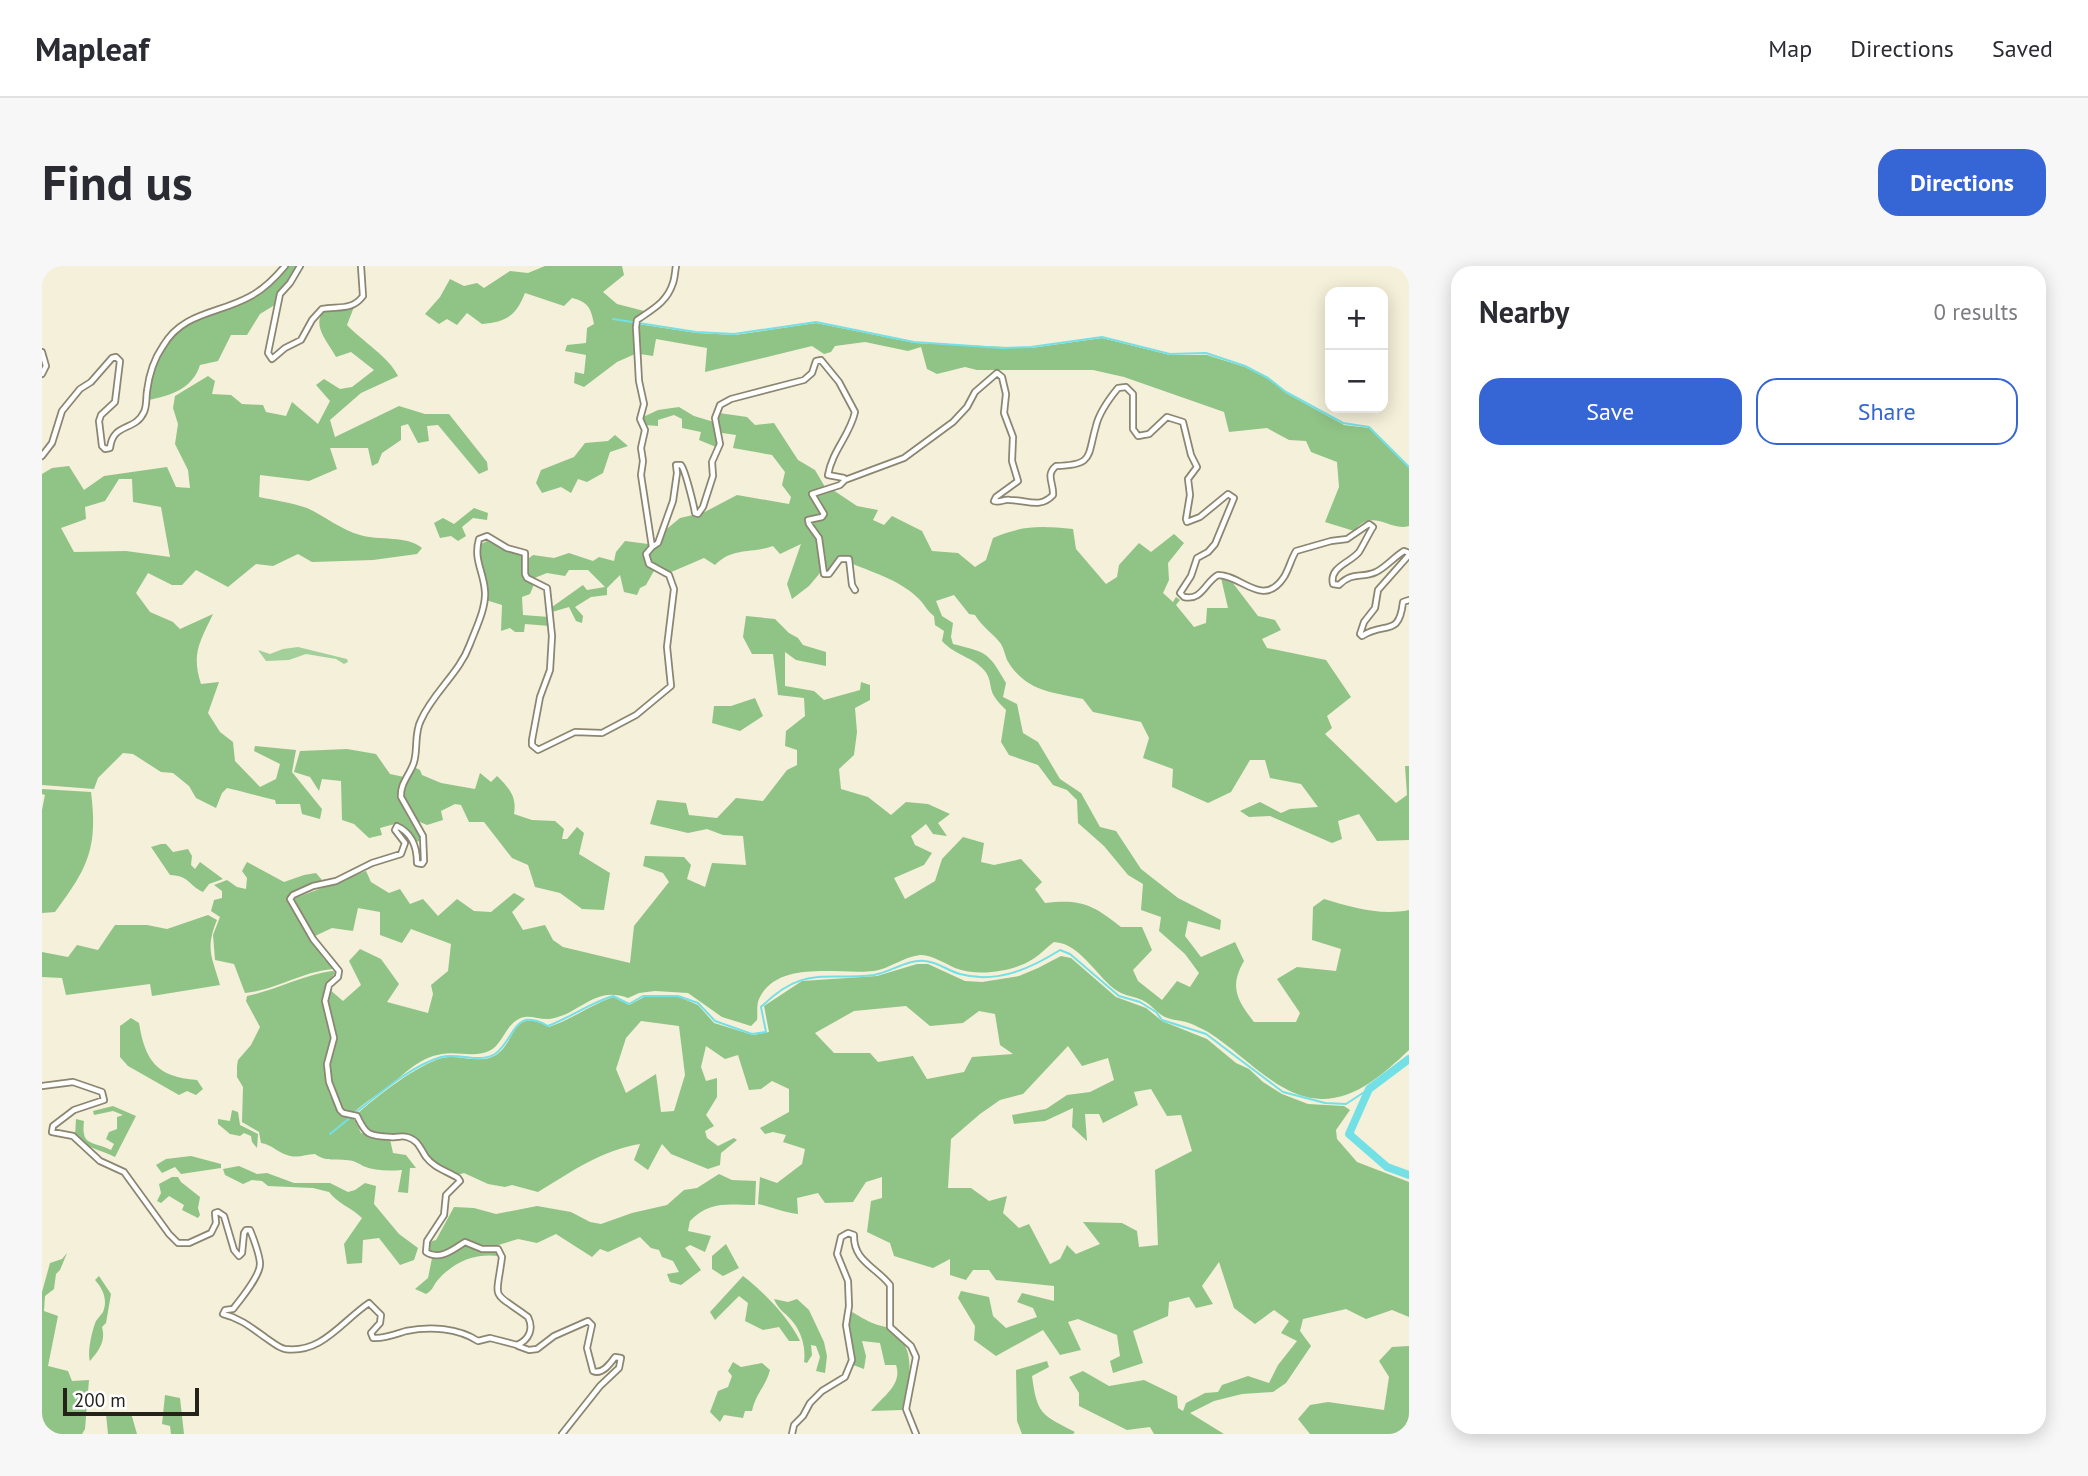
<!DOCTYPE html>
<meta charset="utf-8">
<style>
:root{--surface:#fff;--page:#f7f7f7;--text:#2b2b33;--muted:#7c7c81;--line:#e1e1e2;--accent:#3665d5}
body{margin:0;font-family:"PT Sans",sans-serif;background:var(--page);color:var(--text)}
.controls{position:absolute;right:21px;top:21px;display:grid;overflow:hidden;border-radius:14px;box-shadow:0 4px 18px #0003}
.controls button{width:63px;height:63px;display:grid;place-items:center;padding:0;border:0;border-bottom:2px solid var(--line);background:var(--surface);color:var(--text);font:35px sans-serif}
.scale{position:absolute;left:21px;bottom:18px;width:136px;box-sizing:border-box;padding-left:7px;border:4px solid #242219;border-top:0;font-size:19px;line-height:24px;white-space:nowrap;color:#242219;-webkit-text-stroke:5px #fff;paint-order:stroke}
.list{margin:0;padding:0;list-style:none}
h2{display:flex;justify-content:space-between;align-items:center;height:91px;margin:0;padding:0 28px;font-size:30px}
h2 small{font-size:23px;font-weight:400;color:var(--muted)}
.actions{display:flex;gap:14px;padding:21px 28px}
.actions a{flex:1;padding:16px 0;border:2px solid var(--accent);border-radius:21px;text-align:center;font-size:24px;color:var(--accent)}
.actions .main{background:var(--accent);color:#fff}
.map{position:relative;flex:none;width:1367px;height:1168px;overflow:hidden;border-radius:21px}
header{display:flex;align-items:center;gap:42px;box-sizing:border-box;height:98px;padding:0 35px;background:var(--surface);border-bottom:2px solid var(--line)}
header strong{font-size:33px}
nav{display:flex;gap:38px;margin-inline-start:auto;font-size:24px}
.intro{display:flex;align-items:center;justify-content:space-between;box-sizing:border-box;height:168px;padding:0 42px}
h1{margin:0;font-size:49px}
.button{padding:18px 32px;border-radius:21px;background:var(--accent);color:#fff;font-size:24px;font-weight:700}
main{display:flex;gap:42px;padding:0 42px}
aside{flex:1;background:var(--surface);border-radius:21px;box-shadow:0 4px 18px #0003}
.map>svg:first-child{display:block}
.green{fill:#a3d09a}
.forest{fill:#90c386;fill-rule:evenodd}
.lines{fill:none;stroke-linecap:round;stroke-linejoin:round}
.stream{stroke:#73e0e5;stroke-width:2}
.river{stroke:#73e0e5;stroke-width:8}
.street-casing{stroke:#8b8671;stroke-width:8}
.street{stroke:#fff;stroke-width:4.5}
</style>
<header>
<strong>Mapleaf</strong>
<nav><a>Map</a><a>Directions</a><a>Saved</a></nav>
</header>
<div class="intro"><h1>Find us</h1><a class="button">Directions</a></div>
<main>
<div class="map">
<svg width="1367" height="1168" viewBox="0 0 1367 1168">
<rect width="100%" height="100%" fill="#f5f0d9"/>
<path class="green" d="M256 381 305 393 306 396 302 398 294 393 264 388 247 394 224 395 216 384 228 388 241 383Z"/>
<path class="forest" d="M246 0H257L238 27 236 37 218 48 205 69H189L176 95 158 99C151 122 129 130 106 134 109 99 124 66 158 50 172 43 189 41 204 35 220 28 234 13 246 0Z
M503 0H580L582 9 561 26 575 38 606 46C584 54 595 69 593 88L575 96 542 121 532 117 533 106 542 108 544 89 523 85 525 79 544 77 545 62 552 58C549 42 546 36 530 32L522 40 483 27C474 50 464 56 440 58L425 47 415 59 405 53 397 58 383 48 398 31 408 13 422 20 435 17 442 22 468 5 486 7Z
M312 41 305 59C320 75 347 91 356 110L319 127 288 154 293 171 357 140 383 148H407L445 196 446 204 437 208 396 159 385 160 387 175 376 177 366 158 359 160V174L340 187 336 197 330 200 326 182H288L295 203 267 215 218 209 217 231C232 234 250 237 265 242 283 250 299 264 318 269 337 275 365 269 380 282L375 288 331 294 270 296 256 288 231 300 214 298 186 321 154 304 140 319H130L106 307 94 327 108 346 131 356 138 363 171 348C158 376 149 387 159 418L177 416 166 447 178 466 191 476 193 495 218 521 234 513 238 498 212 485 213 480 254 484 250 506 280 543 278 553 260 548 258 538H234L233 534C217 530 202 526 185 522L180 527 174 542 154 532 147 520 131 507 119 506 91 488 81 487 56 512 52 523 0 519V208L10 202 27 200 42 224 62 210 125 201 134 221 148 222 146 204 133 178 136 158 131 142 133 130 166 110 173 115 170 128 189 129 200 138 221 139 224 146 244 150 250 136 276 158 288 135 274 119 282 113 298 123 310 121 332 104 309 86 294 91C286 76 269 59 282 45L303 44ZM77 213H90L91 236 119 241 128 291 84 285 32 286 19 262 44 253 43 241 63 235Z
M774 57 873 77 989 82 1060 72 1128 89H1165L1203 101 1225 112 1244 127 1302 159 1327 162 1367 202V260C1347 266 1331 241 1312 265L1283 256 1297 221 1295 196 1269 186 1264 175 1247 174 1225 162 1187 166 1182 146 1082 111 1051 104H935L923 101 895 108 885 103 879 81 866 85 823 76 793 80 789 86 782 88 770 80 663 106 665 82 614 73 611 90 598 88 596 58 655 67 693 69Z
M637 141 652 150 672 156 677 174 674 181 657 174 659 166 640 162V153L632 149 616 154V160L603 159 599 152 616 144Z
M677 147 705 151 713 159 732 157 756 194 773 204 783 221 768 226V229L780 246 779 250 768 251 765 256 766 262 775 273 778 307 767 320 750 333 745 318 759 278 738 288 731 280C709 288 691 281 673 299L662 292 627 307 608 296 605 289 617 278 621 266 638 252 651 249H657L695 229 747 238 749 231 740 219 743 206 730 189 691 182 694 169 680 167 676 156Z
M573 169 586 180 568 186 561 207 545 216 536 213 529 227 519 221 500 227 494 217 499 204 532 191 543 177 566 175Z
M791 224 815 240 836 244 831 254 842 259 850 250 880 265 890 285 916 287 933 301 944 294 951 272C981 259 999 260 1031 263L1034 283 1064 318 1075 311 1077 299 1097 277 1109 286 1132 268 1142 277 1126 297 1127 314 1121 327 1131 336 1134 331 1138 334 1134 339 1152 361 1164 357 1165 342H1186L1179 312H1187L1216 350 1233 354 1239 364 1220 373 1225 382 1284 394 1309 431 1285 450 1290 462 1283 468 1354 537 1365 529 1363 500H1367V574L1335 575 1317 548 1296 555 1300 573 1290 577 1228 550 1207 551 1198 545 1218 536 1239 547 1248 543 1276 541 1259 518 1228 512 1223 494H1208L1189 526 1166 537 1130 521 1131 503 1101 492 1107 472 1099 456 1051 446 1041 433C1009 426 983 425 965 394 963 389 962 383 959 378 951 367 940 361 933 349L927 348 912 329 894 335 900 350 911 357 909 371 911 378C946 387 946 386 964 417L961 431 975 438 981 467 996 476 1018 513 1039 527 1058 561 1074 565 1099 603 1136 632 1179 654 1178 664 1146 655 1143 670 1159 691 1193 676 1202 695C1187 721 1195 734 1212 756H1254L1258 747 1235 713 1255 701 1294 705 1299 683 1270 674 1271 641 1282 633C1309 641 1338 650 1367 644V784C1332 817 1294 850 1244 823 1216 808 1193 783 1166 766 1160 763 1153 759 1147 757 1139 754 1127 754 1121 750 1113 745 1109 738 1100 734 1093 731 1086 730 1079 727 1058 717 1040 677 1012 676 1005 681 999 688 991 693 971 706 936 711 913 702 902 697 890 689 878 689 861 691 847 703 832 705 798 709 735 693 717 733 714 739 716 748 715 754L709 760 680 751 646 727 613 725 597 727 586 732C552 719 538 749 507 753 496 754 485 747 475 754 463 761 460 779 447 785 432 792 416 785 400 788 375 792 361 810 342 824 331 831 321 838 312 846H302L288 816 287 797 294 771 284 734 287 723 301 735 319 719 307 695 318 683 339 693 357 718 345 736 386 747 391 728 389 719 406 705 409 678 369 663 360 677 338 669V646L316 642 311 665 290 662 273 670 251 633 324 605 329 616 347 627 358 623 368 638 381 633 396 650 415 633 432 645 449 646 472 627 483 633 470 646 481 664 503 659 511 674 521 681 588 697 592 660 627 616 621 607 601 600 603 590 642 591 649 599 645 613 663 621 670 597 704 599 701 570 681 569 665 563 646 567 608 558 615 534 644 537 647 549 675 552 694 532 721 535 745 504 755 499V484L743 480 744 465 763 450 762 432 736 429 731 388H710L701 371 704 350 733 353 747 367 756 372 761 379 784 386V400L754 394 743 386V420L772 425 782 434 818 424 819 416 828 419V434L813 442 815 466 812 489 797 503 799 523 826 531 849 549 864 536 886 538 908 548 896 557 905 570 891 568 884 558 869 570 873 579 890 587 882 599 852 612 863 633 893 615 900 593 921 571 942 577 939 596 952 599 979 593 1000 616 993 623 1003 637C1040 633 1051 639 1079 661H1100L1110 684 1091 704 1096 715 1120 734 1135 715 1148 721 1157 707 1143 688 1117 665 1119 651 1099 644 1101 618 1086 609 1062 580 1036 557 1035 534 1025 524 1011 519 996 499 967 489 959 476 964 444C960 440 955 435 952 430 947 422 950 413 942 404 931 391 914 390 900 375L902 365 893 359 892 350C885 345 883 339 877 333 861 316 833 307 811 298L808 291C794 288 794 301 784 307L778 271 769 259V256L783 253 784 250 773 230Z
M432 242 446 247 445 254 431 252 420 261 424 270 416 275 409 270 398 272 392 257 401 252 412 258Z
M449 273 460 282 482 288 481 307 493 316 488 328 480 331 481 349 507 351 508 360 483 358 482 366H473L468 362 459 365 460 339 444 334V317L436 298 437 279Z
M583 275 606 278 608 281 603 290 613 303 604 319 598 322 595 329 582 326 578 309 565 322V329L549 331 533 341 541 350 540 357 534 355 527 341 510 346V341L541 319 545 324 563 321 546 304H527L523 310 505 307 490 313 484 306 486 293 491 289 512 292 527 287 551 295 557 291 572 295 574 286Z
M713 432 721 450 698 465 670 457 672 440H689Z
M305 483 334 488 348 508 362 511C349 533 369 555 381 574L374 576 371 569 356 557 338 562 340 569 327 572 312 558 300 554 299 515 280 513 277 525 268 511 252 506 258 485Z
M372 501 378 504 380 509 399 517 433 523 438 507 449 516 455 510C467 522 475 530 472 548L490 554 513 555 522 563 520 573H525L535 561 542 567 537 588 568 607 562 644 540 643 518 627 493 621 486 599 470 592 442 556H427L419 539 413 538 399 545 401 554 385 559 373 554 361 529 362 519Z
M0 523 49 526C56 582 46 602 13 646L0 647V544L3 529 0 528Z
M119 578H124L131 586 146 583 150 590 149 599 153 603 158 596 181 613 167 618 161 626C146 619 148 610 128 609L109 581Z
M205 596 242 616 262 609 274 607 280 614 250 628 247 632 248 638 282 693 294 703C262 704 235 724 203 727L192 698 173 694 171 669 178 651 169 645 172 634 180 632V625L172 619 185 614 195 621 204 623 205 612 200 605Z
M166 649 175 654C163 683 170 691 178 719L110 730 108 718 24 729 20 712 0 711V686L26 691 35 679 56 684 73 659H105L125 663Z
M1019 690 1029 692 1074 731 1104 742 1120 755 1165 773 1194 797 1207 803 1221 816 1240 828 1266 838 1302 840 1308 844 1294 864 1295 873 1315 896 1367 916V1051L1350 1044 1324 1053 1304 1043 1261 1053 1258 1065 1269 1080 1244 1117 1231 1126 1200 1128 1172 1135 1148 1147 1182 1168H1112L1108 1161 1085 1164 1037 1140V1127L1027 1111 1041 1105 1067 1120 1102 1114 1135 1130 1136 1142 1141 1145 1144 1137 1163 1127 1176 1126 1180 1119 1206 1110 1227 1117 1236 1099 1255 1075 1239 1067 1247 1055 1232 1044 1213 1058 1192 1042 1177 996 1160 1020 1171 1038 1154 1042 1147 1031 1127 1036 1126 1050 1091 1065 1101 1097 1071 1107 1068 1095 1078 1090 1075 1069 1036 1053 1026 1056 1039 1084 1018 1089 1001 1064 954 1090 932 1074 933 1060 916 1032 919 1025 947 1031 951 1050 964 1062 995 1051 991 1042 975 1036 980 1027 1012 1035V1020L954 1014 947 1004H931L924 1014 908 1009V993L891 1002 852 990 848 977 825 966 829 935 840 932V911L824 916 811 936 783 937 776 927 755 932 756 948C740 946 731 941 716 938L718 911 735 917 760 898 763 883 741 876 744 869 731 866 723 868 718 862 747 846V823L730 815 719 823 707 824 696 789 683 793 664 780 659 801 664 815 675 812V831L664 849 672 860 663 865 665 872 676 880 692 872 695 874 679 887 678 899 666 903 629 888 620 878 606 904 592 894 598 878C560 884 529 906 496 926L470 919 463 921 446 918 422 907 416 909 392 897 386 891 377 876 368 871 360 868 348 870 326 866 315 848C335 830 375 799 400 792 417 788 438 799 454 789 475 775 469 741 507 761 530 753 549 739 571 731L587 739 602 731H637L656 739 672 757 711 769 727 766 722 740 760 715 835 710 875 698H886L923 715 940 716 977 710 996 702ZM864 740 888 760 921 757 937 745 953 748 958 779 971 788 930 791 922 806 885 813 871 790 836 796 828 787H792L773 767 812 745ZM599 755 637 760 643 809 632 845 619 846 614 808 584 827 574 803 584 772ZM1026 780 1040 800 1066 792 1072 814 1048 826 1025 829 1004 843 970 849 972 858 1003 855 1031 842 1030 861 1045 875 1043 848H1057L1061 857 1096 839 1092 826 1109 823 1125 850 1139 849 1150 885 1113 904 1116 979 1097 981 1095 965 1080 957 1041 956 1058 978 1034 988 1025 979 1018 993 1008 998 987 958 977 962 961 947 965 930 947 935 929 922H906L909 873 938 848 958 834 981 828Z
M290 705 294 706 284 719 280 732 290 769 282 803 287 827 296 845 299 849 311 851 319 867 348 873 351 887 364 889 374 902H368L366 927 356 926 360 904C346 905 333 905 321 900 318 898 314 896 311 895 298 892 285 897 273 888 263 888 256 893 245 889 235 886 229 878 219 877L217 866 200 856 201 821 195 811V800L196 794 209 779 218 761 204 735 205 730C234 724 261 709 290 705Z
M89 752 97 757C103 794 114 811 155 814L161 823 154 829 145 825 137 829 86 800 78 791V760Z
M71 840 94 850 73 891C59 884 42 881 33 870L34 853 42 855C39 880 49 875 69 884L72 878 64 873 67 866 75 863V851L81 849 71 845 52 849 51 845Z
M190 844 196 846 198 859 216 868 215 882 210 876 209 870 202 867 198 870 188 868 176 858V853L188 855Z
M149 890 179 898V902L139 908 133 901 120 907 114 899 124 893Z
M197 900 215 908 225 907 252 917H288L306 926 313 924 323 917 334 920 332 938 357 968 376 982 372 994 358 999 337 972 321 974 320 997 305 998 302 978 320 952C310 942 295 937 287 926L271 922 226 920 220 915 210 914 201 918 183 909 181 903Z
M677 908 690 914 714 915 713 939C687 939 668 934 648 955L646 965 669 970 663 986 648 979 643 982 659 1004 639 1019 628 1016 625 1008 637 1006 631 995 620 991 617 984 609 982 598 971 566 986 558 983 550 991 514 968 495 977 476 973 450 981 421 975 402 986 391 988 386 982 387 976 394 974 412 941 432 942 454 948 495 940 529 946 548 956 559 958 590 947 625 939 642 924 655 922Z
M130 911H136L139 916 158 931 156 942 158 949 156 952 140 944 142 939 127 930 119 937 115 935 119 927 117 918Z
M424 978 436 983 455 985 457 990C433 987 412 995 395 1015 391 1020 391 1024 384 1028L373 1023 386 1012 390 992 406 989Z
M684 978 697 1002 681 1010 670 1003V990Z
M25 987 18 1004 14 1008 12 1023 3 1030 2 1045 16 1050 6 1100 26 1105 30 1115 47 1114 43 1163 40 1168H0V1026L8 997 20 993Z
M57 1010 69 1028 64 1057 60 1061C64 1075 57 1085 48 1095 45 1087 50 1064 54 1055 56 1052 59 1049 61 1046 66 1034 61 1023 53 1014Z
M701 1010C722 1026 747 1052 758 1075H747L737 1061 721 1064 703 1055 706 1037 697 1030 673 1054 668 1046Z
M732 1033 746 1036 755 1033 767 1044 782 1076 785 1090 783 1107 774 1105 778 1091 774 1080 769 1079 770 1089 765 1097 762 1096C764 1083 760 1067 751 1056 745 1048 736 1044 732 1033Z
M808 1045C816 1049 824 1055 833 1058 838 1060 844 1060 848 1063 878 1083 866 1116 860 1144L829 1145C840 1131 861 1119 854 1099H843L838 1077 820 1075 824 1090 822 1103 811 1099 812 1092 805 1062Z
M1367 1080V1168H1268L1256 1153 1268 1139 1286 1136 1342 1144 1347 1111 1337 1095 1350 1081Z
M1005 1095 1007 1101 990 1110C995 1149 1000 1149 1033 1166L1031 1168H980L975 1155 974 1104Z
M691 1096 699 1101 720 1097 728 1104C724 1120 714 1127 710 1145H703L701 1152 682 1149 678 1156 668 1146 676 1125 686 1121 690 1110 686 1105Z
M123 1129 138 1132 142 1168H129L128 1160 120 1158Z
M89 1147 95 1168H66L64 1148Z"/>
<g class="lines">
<path class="stream" d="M571 53 654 66 692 68 774 56 872 76 960 82 989 81 1060 71 1128 88 1164 87 1203 100 1226 112 1244 126 1301 157 1327 161 1367 201
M313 847C338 827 369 800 399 791 416 786 437 798 453 788 474 773 470 740 506 760 529 751 548 737 571 730L587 738 601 730H636L656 737 673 755 710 768 724 766 719 741C762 699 780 715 832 709 849 706 866 693 883 695 896 696 906 705 918 708 954 718 988 703 1018 684L1028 688 1077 730 1098 736 1114 746 1120 754 1164 768 1241 826 1283 837 1304 838 1327 823
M288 868 309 851"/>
<path class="river" d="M1367 793 1327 823 1307 868 1345 901 1367 909"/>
<defs>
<path id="street" d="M258 0 248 17 238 28 226 87 230 93 243 82 259 74 270 54 280 43C296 40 310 45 321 30L319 0
M634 0C633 5 633 11 631 17 625 36 611 43 595 54L594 61 597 115 602 138 598 153 603 164 599 182 601 195 599 209 610 281 616 277 631 235 635 207 634 199H639C643 203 652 240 653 247L656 248 661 241 671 210 670 196 678 178 673 152 678 139 689 133 762 114 770 107 774 95 779 94 797 116 813 146C808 169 790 185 786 209L802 212 803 214 798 219 770 228 782 248 780 251 766 254 767 258 777 272 782 308H787L798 293H807L810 319 813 324
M0 86 4 100 0 108
M0 190 10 177 20 145 38 123 49 116 70 92 74 91 78 95 73 136 59 149 57 155 60 180 63 183 68 182C71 156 93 166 102 146 105 140 104 131 105 125 107 109 112 93 121 80 141 46 176 48 207 31 221 24 233 12 243 0
M803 214 862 192 911 156 925 141 933 126 955 107 960 111 964 128 962 147 971 171 970 195 976 215 954 231 952 235C959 237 961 233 968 234 985 234 998 243 1011 229 1012 217 1003 209 1014 200 1052 199 1045 191 1054 160 1057 147 1067 133 1076 122L1084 121 1091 128V163L1096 170 1107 168 1125 151 1141 156 1149 189 1155 201 1146 213 1148 229 1144 253 1145 256 1158 251 1186 228 1192 232 1173 278 1166 286 1155 292 1149 310 1138 327 1142 331C1160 335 1163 316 1176 309 1200 309 1221 343 1242 311 1247 303 1249 293 1254 285L1289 275 1305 273 1327 258 1331 261C1326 269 1322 278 1317 286 1308 297 1287 301 1291 318L1297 319C1311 305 1318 313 1334 306 1344 301 1352 291 1362 285L1367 287
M1367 289 1336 324 1333 342 1322 356 1318 368 1320 370C1343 355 1357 372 1361 336L1367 334
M0 820 31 816 60 826 62 834 32 844 11 860 10 866 31 870 58 895 82 906 127 968 136 977H147L169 967 174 957 173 947 176 946 182 950 192 984 197 990 200 987 202 967 204 964H208C211 971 218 990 218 998 218 1010 199 1033 191 1043L183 1044 181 1048C198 1052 210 1062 224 1072 230 1076 237 1082 243 1083 280 1088 300 1055 327 1037L339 1049 338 1057 329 1067 331 1072C342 1073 354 1068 364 1065 388 1060 416 1062 436 1075L448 1072 475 1079C487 1074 492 1063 486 1051 448 1023 454 1037 460 991L456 983H440L423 976C411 984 397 995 384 986L385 975 402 949 404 929 418 915 416 912C405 905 392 902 384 891 378 882 376 874 365 871 359 869 355 872 349 871 326 870 324 869 315 850L301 847 298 844 287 816 285 798 292 772 283 735 287 719 296 711 297 705 271 673 248 633 251 629 271 620 294 615 330 597 359 588 363 577 353 564 355 560C370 567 375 582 375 597L380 598 382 595 381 570 359 531C358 517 368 509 372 496 376 483 372 467 379 454 392 425 417 408 428 378 434 362 444 342 443 326 442 306 431 294 437 273L445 270 465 282 483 287V308L485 312 505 322 510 370 508 404 498 431 490 474V479L496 484 533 466 560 467 594 449 629 420 625 381 632 323 627 309 607 298 604 288 610 281
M476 1080 487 1084 495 1083 512 1070 546 1055 550 1059 545 1082 551 1105C560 1109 568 1098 573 1091L579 1092 577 1102 558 1120 520 1168
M750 1168 752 1159 761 1150 768 1137 780 1125 803 1111 810 1094 804 1059 807 1040 806 1015 795 988 799 971 806 967 812 969C811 995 834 1001 848 1019V1061L869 1080 874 1091 864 1143 874 1168"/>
</defs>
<use href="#street" class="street-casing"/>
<use href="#street" class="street"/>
</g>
</svg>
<div class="controls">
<button>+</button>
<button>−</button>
</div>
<div class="scale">200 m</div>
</div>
<aside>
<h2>Nearby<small>0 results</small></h2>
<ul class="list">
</ul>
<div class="actions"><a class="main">Save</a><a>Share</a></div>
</aside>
</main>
